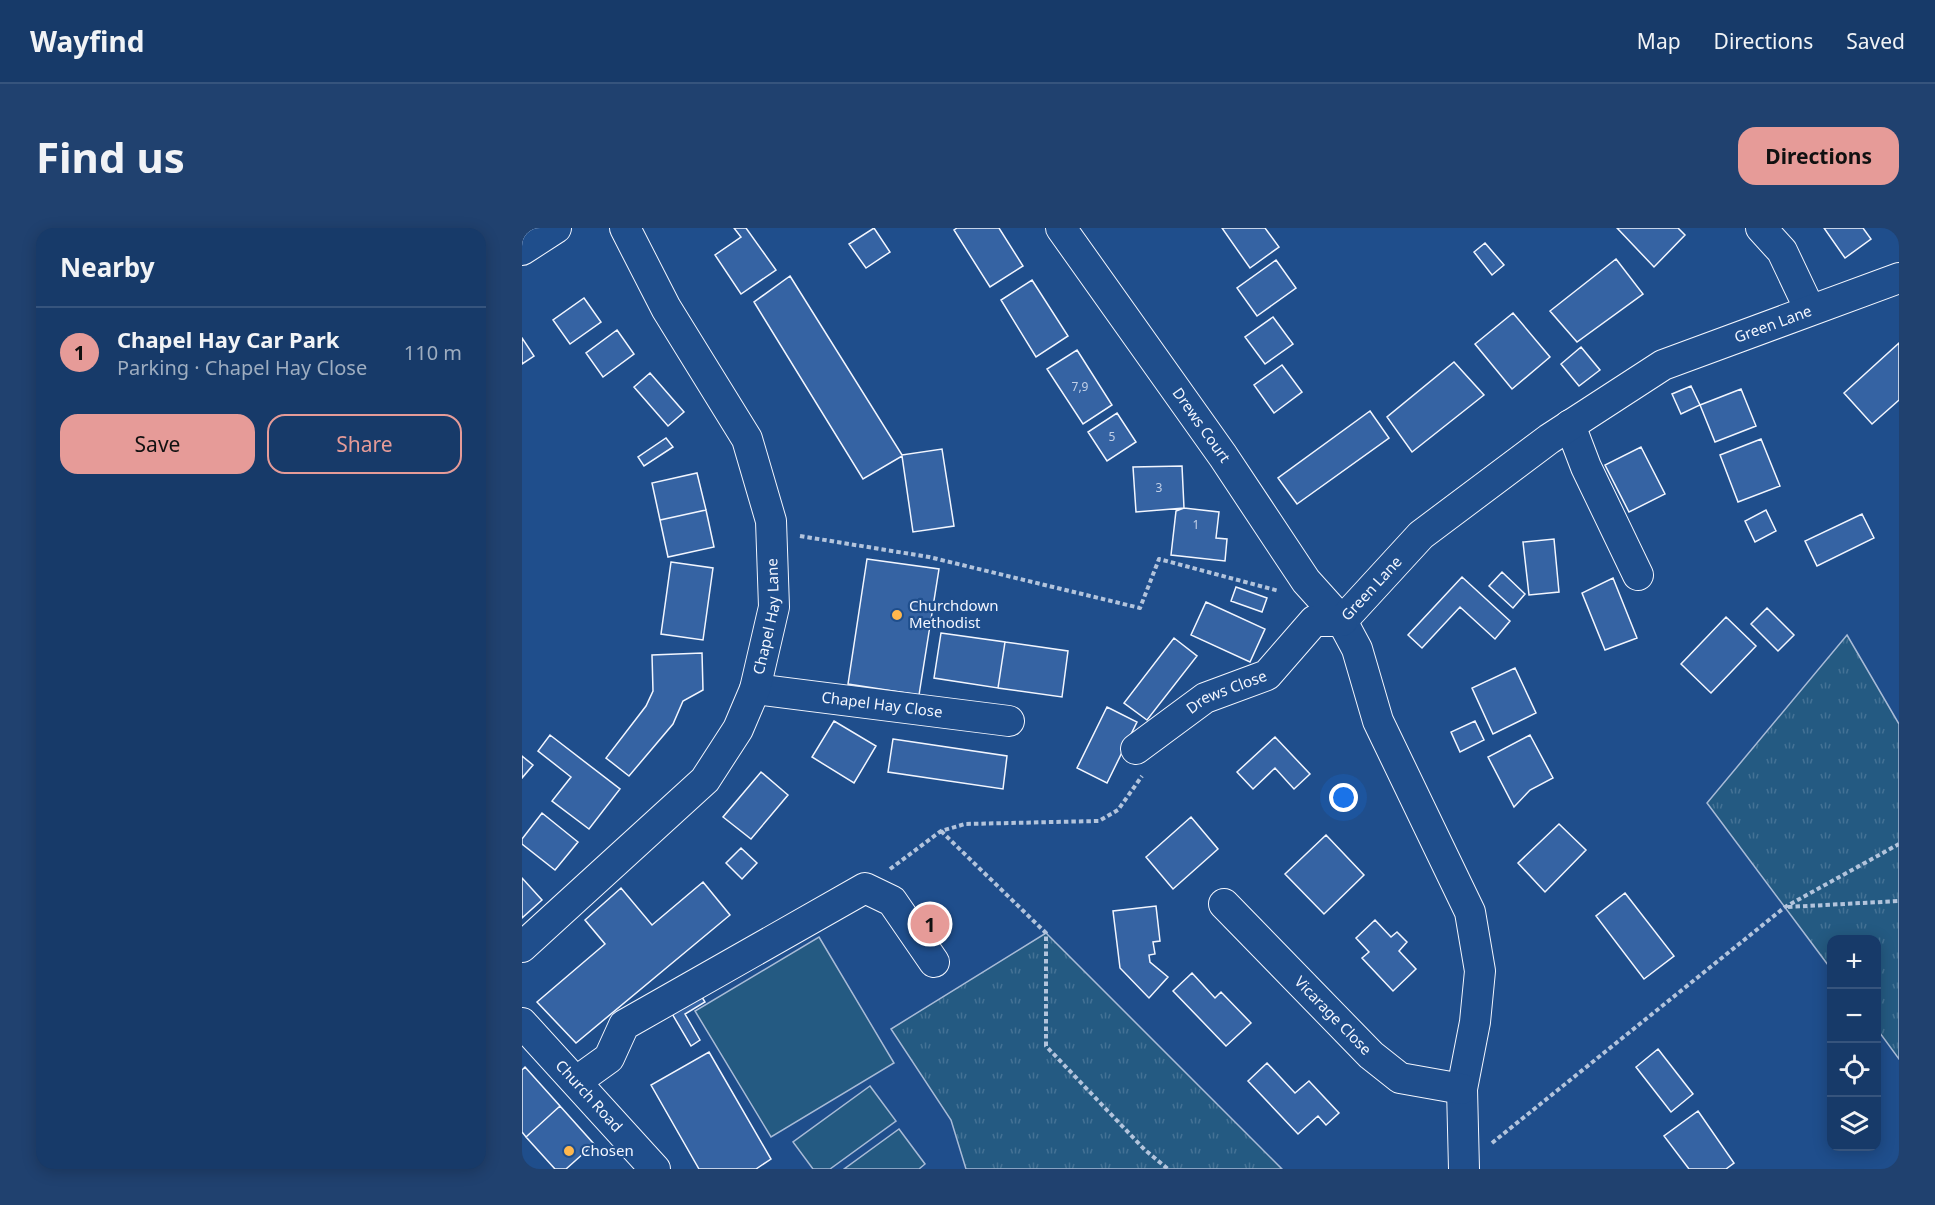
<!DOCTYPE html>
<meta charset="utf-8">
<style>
:root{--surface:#173a69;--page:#20416f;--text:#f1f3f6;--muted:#9eadc0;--line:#36547d;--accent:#e69b98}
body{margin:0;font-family:"Noto Sans",sans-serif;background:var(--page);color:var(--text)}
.controls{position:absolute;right:18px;bottom:18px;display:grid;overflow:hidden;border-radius:12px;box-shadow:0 3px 15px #0003}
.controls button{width:54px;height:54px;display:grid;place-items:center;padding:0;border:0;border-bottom:2px solid var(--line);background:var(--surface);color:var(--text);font:30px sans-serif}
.you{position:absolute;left:822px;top:570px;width:21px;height:21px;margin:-15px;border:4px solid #fff;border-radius:50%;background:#1a73e8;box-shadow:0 0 0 9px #1a73e833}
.badge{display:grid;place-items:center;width:39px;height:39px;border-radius:50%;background:var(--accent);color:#111;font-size:20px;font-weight:700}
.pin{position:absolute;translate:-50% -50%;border:3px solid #fff;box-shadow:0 2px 6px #0006}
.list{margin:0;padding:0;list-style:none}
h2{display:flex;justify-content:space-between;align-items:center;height:78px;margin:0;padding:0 24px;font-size:26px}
h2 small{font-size:20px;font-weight:400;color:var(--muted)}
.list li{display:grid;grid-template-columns:39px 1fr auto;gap:18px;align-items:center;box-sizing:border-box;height:90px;padding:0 24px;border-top:2px solid var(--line)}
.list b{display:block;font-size:22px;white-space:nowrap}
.list p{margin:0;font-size:20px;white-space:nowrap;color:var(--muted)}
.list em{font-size:20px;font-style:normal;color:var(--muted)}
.actions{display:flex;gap:12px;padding:18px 24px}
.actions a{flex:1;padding:14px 0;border:2px solid var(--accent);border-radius:18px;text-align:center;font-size:21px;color:var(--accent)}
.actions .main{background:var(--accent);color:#111}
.icon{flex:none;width:33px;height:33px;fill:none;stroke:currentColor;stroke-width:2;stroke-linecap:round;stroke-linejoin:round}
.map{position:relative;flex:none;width:1377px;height:941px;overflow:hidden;border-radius:18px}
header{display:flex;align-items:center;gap:36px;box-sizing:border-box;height:84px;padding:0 30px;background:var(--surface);border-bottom:2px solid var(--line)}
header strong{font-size:28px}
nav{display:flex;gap:33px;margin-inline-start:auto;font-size:21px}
.intro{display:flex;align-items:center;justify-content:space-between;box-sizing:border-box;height:144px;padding:0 36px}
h1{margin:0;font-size:42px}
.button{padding:15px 27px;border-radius:18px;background:var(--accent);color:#111;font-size:21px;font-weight:700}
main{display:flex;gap:36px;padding:0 36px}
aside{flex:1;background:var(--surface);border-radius:18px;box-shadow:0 3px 15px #0003}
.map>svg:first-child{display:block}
.grass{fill:url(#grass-tufts);stroke:#a8bbd7;stroke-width:1.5}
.pitch{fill:#245a82;stroke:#a8bbd7;stroke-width:1.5}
.building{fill:#3563a3;stroke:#f2f6ff;stroke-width:1.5}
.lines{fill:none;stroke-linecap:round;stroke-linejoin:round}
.minor-casing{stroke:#f2f6ff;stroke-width:32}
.path{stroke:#b3c4dc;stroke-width:4;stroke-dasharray:4.5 3;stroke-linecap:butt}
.minor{stroke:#1f4e8c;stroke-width:30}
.poi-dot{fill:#ffb74d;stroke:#1f4e8c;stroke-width:2}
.labels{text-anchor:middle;stroke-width:4.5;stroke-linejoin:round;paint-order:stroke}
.number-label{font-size:12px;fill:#c3d1e8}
.street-label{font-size:15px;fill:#f2f6ff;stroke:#1f4e8c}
.poi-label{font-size:15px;fill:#f2f6ff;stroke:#1f4e8c;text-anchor:start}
</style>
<header>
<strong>Wayfind</strong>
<nav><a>Map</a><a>Directions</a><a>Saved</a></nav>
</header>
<div class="intro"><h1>Find us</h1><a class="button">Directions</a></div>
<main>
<aside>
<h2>Nearby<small></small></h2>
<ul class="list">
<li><span class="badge">1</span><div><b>Chapel Hay Car Park</b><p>Parking · Chapel Hay Close</p></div><em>110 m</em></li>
</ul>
<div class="actions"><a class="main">Save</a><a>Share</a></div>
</aside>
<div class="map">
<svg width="1377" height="941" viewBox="0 0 1377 941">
<defs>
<pattern id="grass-tufts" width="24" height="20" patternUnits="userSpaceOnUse" patternTransform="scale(1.5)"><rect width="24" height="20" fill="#245a82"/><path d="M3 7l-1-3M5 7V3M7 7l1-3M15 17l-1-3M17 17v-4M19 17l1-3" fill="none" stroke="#447295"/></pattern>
</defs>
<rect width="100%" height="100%" fill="#1f4e8c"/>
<path class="grass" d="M1325 407 1377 496V831L1355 801 1354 712H1310L1309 741 1185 575Z
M524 705 760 941H444L429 892 369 801Z"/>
<path class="pitch" d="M297 709 372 835 249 909 173 783Z
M348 858 374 893 308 941H291L271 914Z
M377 901 403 936 397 941H322Z"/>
<path class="building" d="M212 0H224L254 42 219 66 193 27 219 9Z
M352 0 368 24 344 40 327 16Z
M435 0H477L501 38 468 59 432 2Z
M700 0H743L757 19 728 40Z
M1095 0H1156L1163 7 1132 39Z
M1302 0H1341L1349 11 1323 30Z
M963 15 982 37 970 47 952 24Z
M1094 31 1121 66 1055 114 1028 83Z
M754 32 774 60 735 88 715 60Z
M268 48 380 227 420 221 432 298 391 304 380 228 341 251 232 74Z
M510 52 546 108 514 129 479 72Z
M62 70 79 94 48 116 31 92Z
M991 85 1028 129 990 161 953 116Z
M751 89 771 116 743 136 723 109Z
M95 102 112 126 81 149 64 125Z
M0 110 12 128 0 136Z
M1377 115V172L1350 196 1322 165Z
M1059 119 1078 142 1057 158 1039 136Z
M555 122 590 177 561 196 525 141Z
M932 134 962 167 890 224 865 189Z
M760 137 780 164 752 185 732 157Z
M128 145 162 184 146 198 112 159Z
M1169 158 1178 177 1159 186 1150 166Z
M1219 161 1234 198 1193 214 1178 177Z
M848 183 867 210 775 276 756 250Z
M595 185 614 214 585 233 566 204Z
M144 210 151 219 122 238 116 229Z
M1239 211 1258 258 1216 274 1198 227Z
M1119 219 1143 266 1107 284 1083 237Z
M660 238 662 280 614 284 611 239Z
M175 245 184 282 138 292 130 255Z
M662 280 697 284 694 310 705 311 703 333 649 327 654 283Z
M184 282 192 319 146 329 138 292Z
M1244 282 1254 303 1233 314 1223 293Z
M1340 286 1352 310 1295 338 1283 313Z
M1032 311 1037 364 1007 367 1001 314Z
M345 331 417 341 397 467 326 456Z
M149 334 191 340 181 412 139 406Z
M980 344 1003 366 991 380 967 358Z
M940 349 988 393 973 411 938 379 900 420 886 407Z
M1091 350 1115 410 1083 422 1060 365Z
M714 359 745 370 740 384 709 373Z
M684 374 743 401 728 434 669 407Z
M1245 380 1272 407 1256 423 1229 396Z
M1204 389 1234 418 1189 465 1159 436Z
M419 405 483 414 476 460 412 450Z
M652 410 675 428 625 492 602 475Z
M483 414 546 423 540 469 476 460Z
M180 425 181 462 161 473 151 496 107 548 84 530 124 478 131 463 130 427Z
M993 440 1014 485 971 506 950 460Z
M585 479 615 494 585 555 555 540Z
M312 493 354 518 332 555 290 529Z
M953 493 962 512 938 524 929 504Z
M28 507 98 561 67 601 30 573 49 549 16 523Z
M1008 507 1031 550 1008 562 992 579 966 529Z
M753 509 788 546 772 561 753 540 731 561 715 544Z
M371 511 485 528 481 561 366 544Z
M0 528 11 537 0 550Z
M239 544 266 567 229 611 201 589Z
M20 585 56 614 33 642 0 616V611Z
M669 589 696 621 651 661 624 629Z
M1037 596 1064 622 1023 664 996 635Z
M804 607 842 647 802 686 763 646Z
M219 620 235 635 220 651 204 635Z
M0 650 20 672 0 690Z
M181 654 208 687 54 815 15 774 83 716 63 692 99 660 130 697Z
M1103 665 1152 728 1122 751 1074 688Z
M634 678 638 713 631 714 633 726 627 727 628 734 646 749 627 770 598 740 591 683Z
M853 692 869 709 875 704 885 714 877 723 894 741 871 763 840 730 847 724 834 710Z
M670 745 693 770 699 764 729 795 704 818 651 763Z
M178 766 183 774 163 786 178 812 169 818 149 784Z
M1136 821 1171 866 1149 884 1114 839Z
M187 824 249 931 234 941H177L129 857Z
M745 835 773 865 787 853 817 885 804 897 796 888 776 906 726 853Z
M3 839 38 878 4 909 0 904V842Z
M38 878 72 916 44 941H33L4 909Z
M1176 883 1212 935 1204 941H1167L1142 908Z"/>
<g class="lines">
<defs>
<g id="minor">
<path id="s1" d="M539 0 701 228 784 353 820 393 835 421 856 493 948 684 958 743 953 794 940 861 942 941"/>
<path d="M1239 0 1260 23 1288 82"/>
<path d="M0 22 34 0"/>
<path d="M1048 197 1064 239 1116 347"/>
<path id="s2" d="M820 393 899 307 1027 211 1141 137 1377 50"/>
<path id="s3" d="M233 461 487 493"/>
<path id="s4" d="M614 521 683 470 745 447 792 393H820"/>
<path id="s5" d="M702 676 849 827 878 850 940 861"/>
<path id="s6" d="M0 719 183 552 216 501 233 461 252 379 249 293 225 211 144 80 103 0"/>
<path id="s7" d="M0 795 133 941"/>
<path d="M55 853 87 830 102 797 343 660 370 673 412 734"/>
</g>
</defs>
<use href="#minor" class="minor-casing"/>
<path class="path" d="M278 308 407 329 618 380 637 331 757 363
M419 603 524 705V818L623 922 646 941
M368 641 419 603 443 596 577 593 596 582 620 548
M1266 679 1377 673
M970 915 1263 679 1377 616"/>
<use href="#minor" class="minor"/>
</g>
<g class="poi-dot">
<circle cx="375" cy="387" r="6"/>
<circle cx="47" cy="923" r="6"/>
</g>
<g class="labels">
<g class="number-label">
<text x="558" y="163">7,9</text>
<text x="590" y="213">5</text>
<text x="637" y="264">3</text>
<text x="674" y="301">1</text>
</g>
<g class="street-label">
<text dy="5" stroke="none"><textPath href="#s2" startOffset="530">Green Lane</textPath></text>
<text dy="5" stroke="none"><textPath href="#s1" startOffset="242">Drews Court</textPath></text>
<text dy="5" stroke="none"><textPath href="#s2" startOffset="44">Green Lane</textPath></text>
<text dy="5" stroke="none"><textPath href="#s6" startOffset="426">Chapel Hay Lane</textPath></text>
<text dy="5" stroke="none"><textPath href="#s4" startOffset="108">Drews Close</textPath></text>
<text dy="5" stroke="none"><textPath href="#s3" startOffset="128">Chapel Hay Close</textPath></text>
<text dy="5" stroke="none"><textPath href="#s5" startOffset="156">Vicarage Close</textPath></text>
<text dy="5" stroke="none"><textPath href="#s7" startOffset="99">Church Road</textPath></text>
</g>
<g class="poi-label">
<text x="387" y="383">Churchdown<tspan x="387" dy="17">Methodist</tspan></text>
<text x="59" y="928">Chosen</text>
</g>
</g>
</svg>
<div class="controls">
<button>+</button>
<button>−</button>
<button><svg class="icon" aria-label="locate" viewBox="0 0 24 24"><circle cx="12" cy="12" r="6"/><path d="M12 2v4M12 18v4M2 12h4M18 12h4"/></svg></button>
<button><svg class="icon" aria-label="layers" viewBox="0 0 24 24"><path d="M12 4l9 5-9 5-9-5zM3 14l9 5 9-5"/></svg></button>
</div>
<div class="you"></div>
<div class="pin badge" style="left:408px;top:696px">1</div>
</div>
</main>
